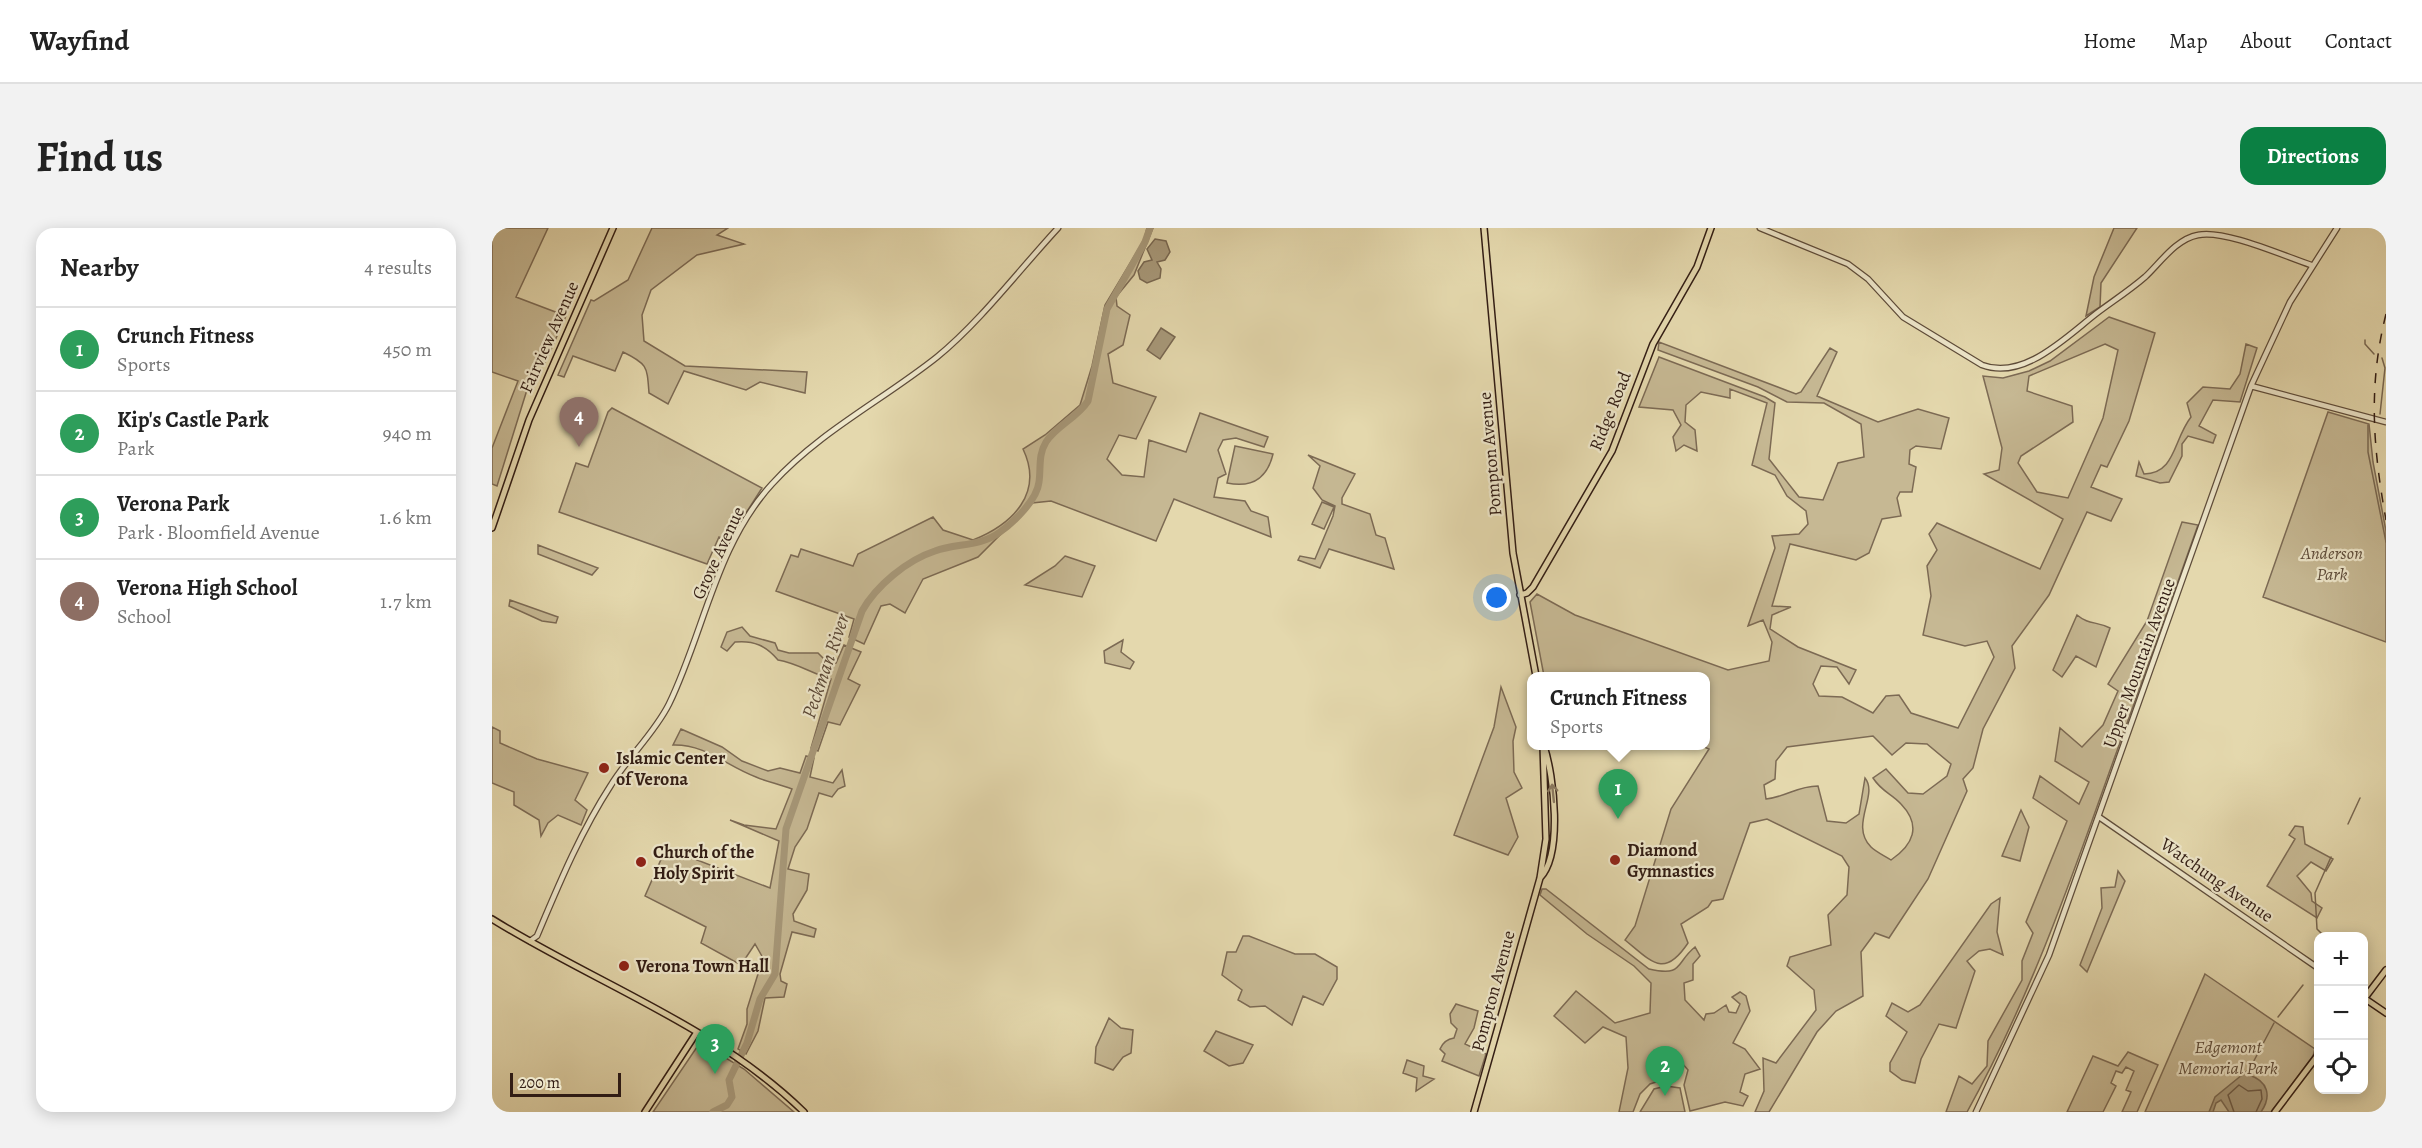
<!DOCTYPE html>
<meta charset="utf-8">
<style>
:root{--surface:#fff;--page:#f2f2f2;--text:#222;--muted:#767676;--line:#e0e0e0;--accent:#0b8043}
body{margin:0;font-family:Alegreya,serif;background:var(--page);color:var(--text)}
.controls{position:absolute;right:18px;bottom:18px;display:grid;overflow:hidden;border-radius:12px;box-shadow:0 3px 15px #0003}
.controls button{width:54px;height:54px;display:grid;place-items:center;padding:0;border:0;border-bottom:2px solid var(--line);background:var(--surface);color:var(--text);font:30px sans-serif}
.scale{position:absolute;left:18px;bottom:15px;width:111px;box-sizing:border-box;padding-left:6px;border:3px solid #321d14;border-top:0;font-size:16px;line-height:21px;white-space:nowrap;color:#321d14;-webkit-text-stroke:4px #ede6ca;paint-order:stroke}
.you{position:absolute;left:1005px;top:370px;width:21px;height:21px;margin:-15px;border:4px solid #fff;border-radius:50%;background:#1a73e8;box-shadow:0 0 0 9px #1a73e833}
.badge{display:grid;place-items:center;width:39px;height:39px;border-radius:50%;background:var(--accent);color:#fff;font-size:20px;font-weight:700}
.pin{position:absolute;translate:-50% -50px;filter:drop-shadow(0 2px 3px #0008)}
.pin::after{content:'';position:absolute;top:32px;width:21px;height:18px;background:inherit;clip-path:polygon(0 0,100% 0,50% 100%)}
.popup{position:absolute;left:1035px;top:444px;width:183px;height:78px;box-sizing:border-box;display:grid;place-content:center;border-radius:12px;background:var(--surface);filter:drop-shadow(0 2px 4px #0005);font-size:20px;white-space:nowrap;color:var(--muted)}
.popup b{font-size:22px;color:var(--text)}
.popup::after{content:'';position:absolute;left:50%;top:100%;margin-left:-12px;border:12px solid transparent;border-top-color:var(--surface)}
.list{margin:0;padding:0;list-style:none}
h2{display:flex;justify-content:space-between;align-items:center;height:78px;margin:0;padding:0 24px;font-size:26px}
h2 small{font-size:20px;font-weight:400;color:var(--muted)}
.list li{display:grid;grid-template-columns:39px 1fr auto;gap:18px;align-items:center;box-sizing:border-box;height:84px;padding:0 24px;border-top:2px solid var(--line)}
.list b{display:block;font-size:22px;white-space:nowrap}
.list p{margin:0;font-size:20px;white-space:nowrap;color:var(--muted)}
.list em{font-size:20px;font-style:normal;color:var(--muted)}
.icon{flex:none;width:33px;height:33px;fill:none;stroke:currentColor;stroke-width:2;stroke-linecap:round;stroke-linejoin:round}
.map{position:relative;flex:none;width:1894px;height:884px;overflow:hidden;border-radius:18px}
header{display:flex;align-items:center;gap:36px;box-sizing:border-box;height:84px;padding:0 30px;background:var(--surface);border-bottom:2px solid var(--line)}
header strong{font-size:28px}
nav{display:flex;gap:33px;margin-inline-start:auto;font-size:21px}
.intro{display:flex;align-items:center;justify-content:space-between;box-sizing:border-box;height:144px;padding:0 36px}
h1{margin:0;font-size:42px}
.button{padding:15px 27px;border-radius:18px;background:var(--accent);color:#fff;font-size:21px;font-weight:700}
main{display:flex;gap:36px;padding:0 36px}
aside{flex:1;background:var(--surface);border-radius:18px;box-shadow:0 3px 15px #0003}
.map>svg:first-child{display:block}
.green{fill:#c6b893;stroke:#7c6a54;stroke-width:1.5;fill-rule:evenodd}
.water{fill:#a79879;stroke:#786751;stroke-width:1.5}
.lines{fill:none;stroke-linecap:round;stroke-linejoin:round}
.shore{stroke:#6c5a46;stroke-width:1.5}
.stream{stroke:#786751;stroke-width:1.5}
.river{stroke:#a79879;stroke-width:7}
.minor-casing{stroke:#5e4c3a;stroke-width:7}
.major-casing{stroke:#321d14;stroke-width:8}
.minor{stroke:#ede6ca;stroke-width:4.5}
.major{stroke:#e4d8ad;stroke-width:5}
.rail{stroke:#321d14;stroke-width:1.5;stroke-dasharray:10 10;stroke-linecap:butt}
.oneway{stroke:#8b7a60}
.poi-dot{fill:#8f2418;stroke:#ede6ca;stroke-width:2}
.labels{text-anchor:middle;stroke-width:4.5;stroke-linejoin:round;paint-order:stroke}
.street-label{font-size:18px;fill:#321d14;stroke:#ede6ca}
.park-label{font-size:18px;font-style:italic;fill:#5e4c3a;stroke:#ede6ca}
.poi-label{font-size:18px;font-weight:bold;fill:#321d14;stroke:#ede6ca;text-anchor:start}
.water-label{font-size:20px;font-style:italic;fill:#5b4837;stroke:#ede6ca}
</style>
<header>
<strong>Wayfind</strong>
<nav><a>Home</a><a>Map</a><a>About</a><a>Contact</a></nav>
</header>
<div class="intro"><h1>Find us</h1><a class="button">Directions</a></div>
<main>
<aside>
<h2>Nearby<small>4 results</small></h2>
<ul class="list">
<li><span class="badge" style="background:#2e9e5b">1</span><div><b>Crunch Fitness</b><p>Sports</p></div><em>450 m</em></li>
<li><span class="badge" style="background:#2e9e5b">2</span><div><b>Kip's Castle Park</b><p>Park</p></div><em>940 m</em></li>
<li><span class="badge" style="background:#2e9e5b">3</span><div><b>Verona Park</b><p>Park · Bloomfield Avenue</p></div><em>1.6 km</em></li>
<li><span class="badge" style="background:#8d6e63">4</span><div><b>Verona High School</b><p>School</p></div><em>1.7 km</em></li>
</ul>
</aside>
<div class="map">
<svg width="1894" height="884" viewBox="0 0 1894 884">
<rect width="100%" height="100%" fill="#e4d8ad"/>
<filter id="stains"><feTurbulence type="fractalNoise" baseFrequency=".00333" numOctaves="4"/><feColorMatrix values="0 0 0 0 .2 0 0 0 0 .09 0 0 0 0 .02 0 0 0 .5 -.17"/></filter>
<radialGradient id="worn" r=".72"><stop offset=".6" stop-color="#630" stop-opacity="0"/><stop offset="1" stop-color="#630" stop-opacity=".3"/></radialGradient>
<path class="green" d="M0 0H56L24 69 74 88 53 135 44 133 5 258 0 256V220L26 153 0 144Z
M160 0H236L225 7 252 16 205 27 159 62 150 87 152 113 193 138 315 144 313 165 268 154 254 162 192 143 176 176 157 165C155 139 156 136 131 124L123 143 81 128 72 149 66 147 99 72 102 73 136 52Z
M655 0H661L642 47 624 69 625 78 638 87 631 117 616 126 621 155 664 169 644 211 627 207 615 231 630 247 652 249 657 212 694 224 708 185 776 209 772 219 744 210 731 212 726 222 734 246 726 250 722 269 753 273 759 283 776 289 779 309 682 271 664 313 559 273 540 275 486 329 431 351 413 385 398 376 389 378 372 416 357 409 362 391 284 363 299 327 306 329 309 321 361 338 366 326 441 289 451 302 481 312C521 296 552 265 531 221L553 207 588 177 600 138 613 77 652 12Z
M1622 0H1645L1609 55 1608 79 1594 88 1602 49Z
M1617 89 1663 105 1637 193 1615 239 1609 237 1599 259 1630 271 1619 293 1595 284 1557 367 1520 418 1523 440 1491 501 1481 540 1471 551 1475 563 1436 651 1397 710 1383 705 1369 724 1371 768 1344 783 1325 804 1277 884H1263L1272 863 1271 830 1284 835 1324 782 1322 762 1295 738 1298 729 1339 717 1336 687 1355 667 1357 639 1350 628 1275 591 1258 595 1231 671 1220 673 1216 679 1189 696 1196 715C1172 751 1160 734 1133 712L1143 698 1179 581 1217 521 1210 518H1213V448H1052L1038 374 1045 366 1083 387 1236 442 1277 433 1280 414 1271 392 1256 398 1283 320 1280 308 1307 306 1316 296 1314 283 1295 268 1283 247 1260 237 1275 175 1238 161V170L1209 164 1194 177 1193 194 1203 202 1205 223 1192 217 1184 223 1181 209 1189 197 1181 182 1147 179 1167 129 1273 169 1283 175 1277 231 1307 269 1331 272 1346 235 1372 229 1369 196 1332 175 1295 174 1266 159 1166 122 1167 114 1304 166 1309 164 1338 120 1345 124 1325 168 1386 194 1426 181 1457 190 1449 221 1424 218 1418 222 1417 236 1424 239 1420 264H1408L1405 270 1409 288 1390 291 1377 325 1364 332 1298 316 1280 378 1299 379 1280 387 1278 401 1306 419 1364 442 1357 456 1345 439 1329 438 1321 456 1327 468 1350 469 1381 485 1394 468 1407 467 1419 485 1466 500 1502 429 1495 413 1473 418 1431 407 1439 368 1435 338 1445 322 1437 306 1445 295 1548 341 1571 291 1492 246 1507 242 1510 220 1491 148 1511 150 1537 143 1558 133ZM1613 116 1626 122 1611 190 1576 270 1545 264 1526 235 1529 228 1581 194 1580 178 1535 163 1537 148ZM1381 508 1400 527 1414 515 1435 516 1459 536 1455 548 1431 566 1416 565 1394 541 1381 550C1390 564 1399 565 1409 576 1430 598 1421 617 1399 632 1393 628 1384 624 1379 619 1357 597 1387 567 1373 550L1367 586 1354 595 1335 593 1326 558C1305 558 1294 569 1274 571L1272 557 1283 551 1284 533 1295 519Z
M1754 116 1765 120 1748 174 1721 172 1707 198 1724 207 1721 215 1696 208 1690 216V228L1677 254 1668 255 1644 248 1647 234 1652 246C1684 245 1681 212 1699 189L1695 175 1711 159 1738 161 1748 146Z
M120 180 270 260 236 313 227 309 215 336 67 284 84 235 96 239 116 184Z
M1836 184 1877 196 1881 234 1894 303V414L1771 369Z
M743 218 781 226C775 251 759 260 735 255Z
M816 227 863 246 850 270V276L878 286 884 307 893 310 902 341 837 321 828 340 806 332 808 328 823 331 841 288 843 278 830 272 821 260 828 238Z
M830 274 842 279 832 301 820 296Z
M1690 294 1706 297C1677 380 1647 462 1617 545 1576 661 1535 776 1475 884H1454L1467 848 1480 856 1495 838 1496 813 1530 752V733L1541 705 1534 694 1575 593 1541 570 1548 548 1587 576 1597 554 1563 533 1568 500 1590 519 1611 497 1626 463 1616 456 1655 393Z
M46 317 106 340 100 347 46 326Z
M573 328 603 338 590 369 533 357 563 338Z
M18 372 66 389 64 395 50 393 17 378Z
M1585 387C1597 397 1604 393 1618 400L1604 439 1584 428 1570 449 1561 442Z
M250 399 258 408 283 415 286 422 297 425H326L337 436 344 435 352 417 369 424 356 451 368 457 348 497 336 494 326 523 319 520 339 451C321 446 305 435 286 432 274 418 262 412 243 414L235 423 229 419 235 404Z
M631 412 629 424 642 434 638 441 613 435 612 423Z
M1009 459 1024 499 1021 513 1022 544 1030 560 1014 570 1026 609 1016 627 962 607 1002 499Z
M0 499 8 503V515L45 531 96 545 83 572 95 582 89 597 66 587 56 595 49 608 47 592 22 577V564L0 555Z
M189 501 230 519 250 533 276 543 288 540 308 545 314 528 322 530 318 549 341 555 350 542 353 558 346 561 340 569 327 565 315 601 303 619 296 641 317 646 315 662 301 686 302 693 324 701 322 709 300 704 288 746 289 753 295 756 292 769 273 770 266 803 254 826 246 821 255 796V781L271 730 263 716 249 737 209 715 214 699 153 668 174 620 278 660 287 613 238 592 252 597 284 601 300 561C288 556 275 554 264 549 234 538 214 516 181 517Z
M1529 582 1537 599 1528 633 1510 628Z
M1803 598 1811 599 1813 616 1841 631 1834 643 1819 634 1805 648 1819 665 1820 673 1830 680 1825 690 1775 658 1803 611 1797 607Z
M1626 643 1633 653 1595 744 1588 737 1610 680 1609 660 1623 659Z
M1050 661H1054L1157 741C1192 749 1183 735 1203 719L1208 728 1201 736V752L1192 755 1193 772 1212 792 1214 786 1222 785 1234 777 1237 784 1244 785 1248 776 1240 769 1248 764 1254 768 1258 783 1241 815 1253 821 1268 841 1253 846 1248 864 1256 868 1251 878 1233 874 1198 883 1192 857 1196 842 1189 834 1176 850 1158 856 1148 866 1141 884H1127L1136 840 1134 809 1111 799 1093 815 1062 788 1084 763 1123 795 1158 785 1159 755 1142 738 1095 706 1048 667Z
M1508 670 1505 704 1511 727 1498 721 1487 723 1475 733 1483 743 1464 800 1447 796 1429 831 1423 855 1410 852 1398 843V835L1415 804 1394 788 1400 775 1416 784 1428 777 1499 676Z
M751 708H757L803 726H823L845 739V751L831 777 811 768 800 797 773 778 758 779 746 772 750 762 730 747 735 724H744Z
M1713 746 1823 821 1821 828 1779 884H1653Z
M964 776 986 783 982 800 973 816 994 826 987 848 950 833 953 826 948 821C951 814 955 811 962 810L965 801 959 795 958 786Z
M617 790 629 800 641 802 639 825 631 829 621 842 603 835 604 819Z
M724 803 761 817 751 835 737 838 712 823Z
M207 816H211L252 841 302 884H161Z
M1636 824 1666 837 1645 884H1630L1639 864 1634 862 1642 843 1634 839 1630 845 1624 843 1619 855 1624 858 1611 884H1575L1601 828 1626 838Z
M915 832 932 838 931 848 942 851 924 863 925 850 911 845Z
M1174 858 1188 860 1193 884H1148L1162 861Z"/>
<path class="water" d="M663 11 674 13 678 24 673 32 665 34 669 41 668 50 655 55 648 51 646 43 652 34 660 32 655 21Z
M669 100 683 109 668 131 655 122Z
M1756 842 1757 847C1776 853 1780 868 1769 884H1737L1729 872 1724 875 1721 884H1717L1723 869Z"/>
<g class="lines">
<path class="shore" d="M1742 884 1736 867 1747 857 1756 863 1769 862 1770 871 1764 884"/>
<path class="stream" d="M1873 112V116L1882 126
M1888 186 1893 140 1890 130
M1876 197V224L1894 314
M1856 596 1868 570
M1832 708 1825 701 1823 665 1839 629
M1786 789 1811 757
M1757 842 1782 795
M226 884V882"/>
<path class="river" d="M221 884 235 877 240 869 237 852 255 815 268 771 283 746 294 601 370 383C384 358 415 332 443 323 465 315 488 319 508 304 522 294 545 272 547 254 549 240 546 227 554 214 564 198 585 190 596 173L615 81 653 14 658 0"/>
<defs>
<path id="minor" d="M1268 0 1356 36 1376 51 1411 89 1490 137C1532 153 1575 108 1605 85 1621 73 1638 62 1653 49 1668 35 1684 11 1706 7 1732 1 1792 28 1819 37
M1759 158 1894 194
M1607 589 1826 740
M38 713 45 708C67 656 88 605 119 557 136 529 162 506 177 476 212 404 224 317 280 256 327 204 391 172 445 129 488 94 528 41 566 0
M1484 884 1557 727 1759 158 1798 74 1845 0"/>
<path id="major" d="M992 0 1021 325 1044 448
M0 300 37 192 121 0
M1028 367 1035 365 1041 359 1120 223 1161 116 1205 39 1219 0
M1048 650C1071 626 1062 548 1052 518
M0 691C103 755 224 798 312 884
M1872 770 1894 785
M1872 771 1894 742
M153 884 205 804
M982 884 1048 650 1054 611 1051 518
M1783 884 1826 827"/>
</defs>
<use href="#minor" class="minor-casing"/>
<use href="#major" class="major-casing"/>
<use href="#minor" class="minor"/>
<use href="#major" class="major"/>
<path class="rail" d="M1894 86C1876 158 1881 220 1894 292"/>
</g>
<defs><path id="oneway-shaft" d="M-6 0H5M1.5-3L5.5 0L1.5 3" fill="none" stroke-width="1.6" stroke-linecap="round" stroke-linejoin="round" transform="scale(1.5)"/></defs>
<use class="oneway" href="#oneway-shaft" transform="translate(1061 565) rotate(-96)"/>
<g class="poi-dot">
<circle cx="112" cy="540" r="6"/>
<circle cx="1123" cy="632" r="6"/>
<circle cx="149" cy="634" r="6"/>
<circle cx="132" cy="738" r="6"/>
</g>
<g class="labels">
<g class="street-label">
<text transform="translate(57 109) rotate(-66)" y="6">Fairview Avenue</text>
<text transform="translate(1118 183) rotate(-68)" y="6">Ridge Road</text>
<text transform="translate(998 226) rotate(-95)" y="6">Pompton Avenue</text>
<text transform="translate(226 325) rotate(-65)" y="6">Grove Avenue</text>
<text transform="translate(1647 435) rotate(-70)" y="6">Upper Mountain Avenue</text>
<text transform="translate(1725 652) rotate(35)" y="6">Watchung Avenue</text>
<text transform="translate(1001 763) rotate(-75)" y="6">Pompton Avenue</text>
</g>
<g class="park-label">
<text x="1840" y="331">Anderson<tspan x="1840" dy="21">Park</tspan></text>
<text x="1736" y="825">Edgemont<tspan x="1736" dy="21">Memorial Park</tspan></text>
</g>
<g class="poi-label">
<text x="124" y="536">Islamic Center<tspan x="124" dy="21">of Verona</tspan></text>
<text x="1135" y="628">Diamond<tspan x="1135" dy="21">Gymnastics</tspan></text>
<text x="161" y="630">Church of the<tspan x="161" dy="21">Holy Spirit</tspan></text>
<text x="144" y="744">Verona Town Hall</text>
</g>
<g class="water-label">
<text transform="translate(333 438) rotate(-71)" y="7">Peckman River</text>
</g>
</g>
<rect width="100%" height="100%" filter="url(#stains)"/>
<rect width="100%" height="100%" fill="url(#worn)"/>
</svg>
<div class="controls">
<button>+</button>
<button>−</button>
<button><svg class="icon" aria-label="locate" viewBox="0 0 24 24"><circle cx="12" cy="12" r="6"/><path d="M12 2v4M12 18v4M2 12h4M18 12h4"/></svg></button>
</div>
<div class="scale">200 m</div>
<div class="you"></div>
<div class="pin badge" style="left:1126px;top:591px;background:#2e9e5b">1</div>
<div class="popup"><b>Crunch Fitness</b>Sports</div>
<div class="pin badge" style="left:1173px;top:868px;background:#2e9e5b">2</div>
<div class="pin badge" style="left:223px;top:846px;background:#2e9e5b">3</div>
<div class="pin badge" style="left:87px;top:219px;background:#8d6e63">4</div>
</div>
</main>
